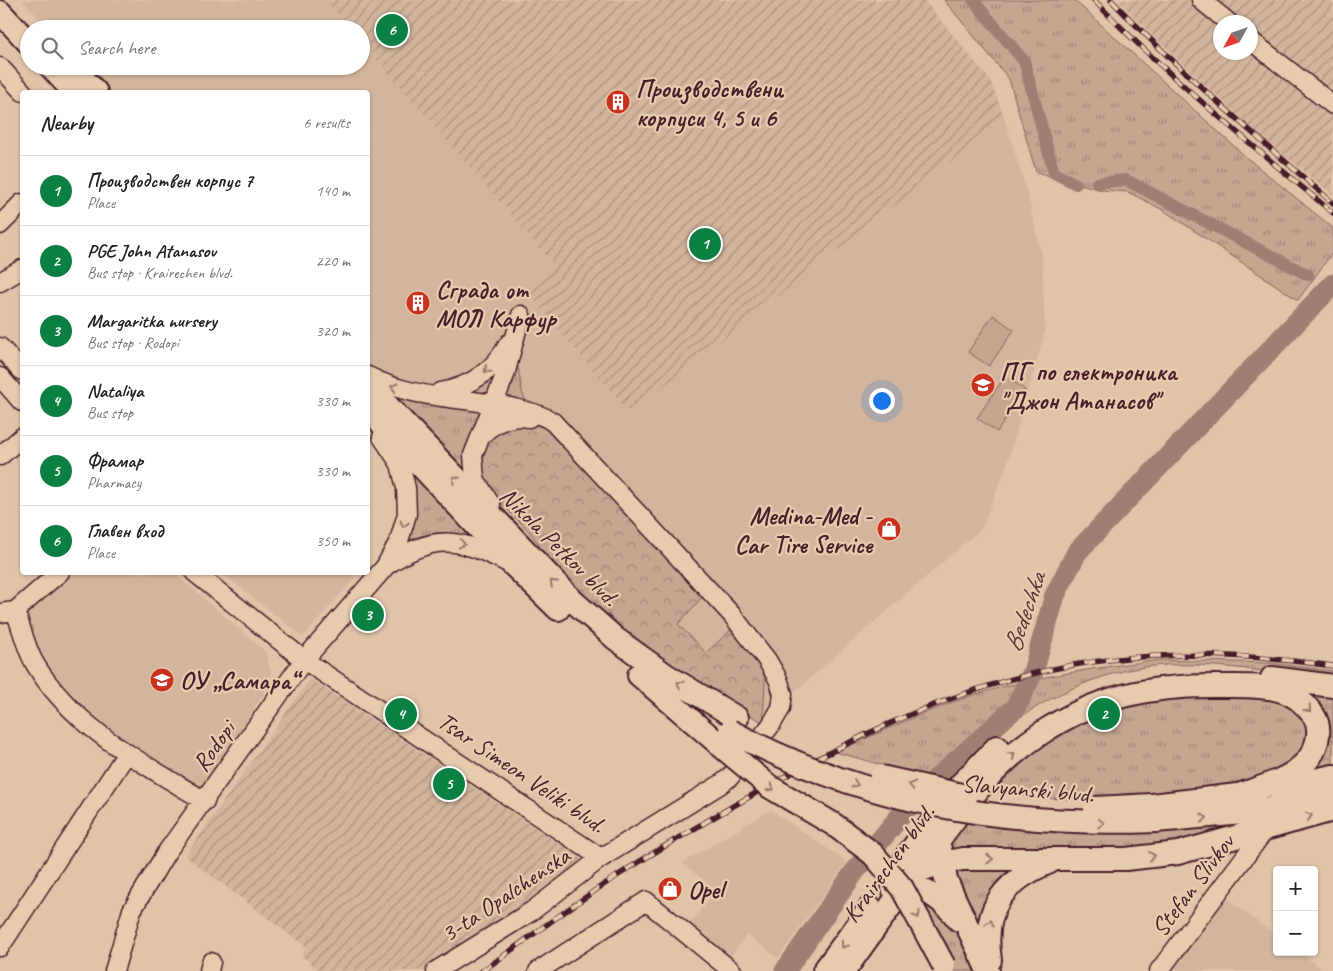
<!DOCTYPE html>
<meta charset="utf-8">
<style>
:root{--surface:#fff;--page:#f6f6f6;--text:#222;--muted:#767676;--line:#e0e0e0;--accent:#0b8043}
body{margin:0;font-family:Caveat,sans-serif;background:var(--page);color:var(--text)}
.controls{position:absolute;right:15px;bottom:15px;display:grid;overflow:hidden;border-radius:5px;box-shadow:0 1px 4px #0004}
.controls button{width:45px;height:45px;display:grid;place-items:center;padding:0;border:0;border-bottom:1px solid var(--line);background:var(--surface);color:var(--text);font:25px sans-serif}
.compass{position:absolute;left:1213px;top:15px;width:45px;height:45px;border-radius:50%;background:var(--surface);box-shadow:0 1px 4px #0004;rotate:230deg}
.you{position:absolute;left:881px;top:400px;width:18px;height:18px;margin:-12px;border:4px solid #fff;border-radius:50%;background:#1a73e8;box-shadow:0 0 0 8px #1a73e833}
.badge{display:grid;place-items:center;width:32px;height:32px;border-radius:50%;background:var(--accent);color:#fff;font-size:16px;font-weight:700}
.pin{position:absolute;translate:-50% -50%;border:2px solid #fff;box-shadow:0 1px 5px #0006}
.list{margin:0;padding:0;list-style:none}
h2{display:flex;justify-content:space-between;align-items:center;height:65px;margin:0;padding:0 20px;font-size:21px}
h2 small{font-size:16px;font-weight:400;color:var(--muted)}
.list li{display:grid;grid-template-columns:32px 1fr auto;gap:15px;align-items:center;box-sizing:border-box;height:70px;padding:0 20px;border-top:1px solid var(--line)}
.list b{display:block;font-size:19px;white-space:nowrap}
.list p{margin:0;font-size:16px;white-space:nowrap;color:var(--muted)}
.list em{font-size:16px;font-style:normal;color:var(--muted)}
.icon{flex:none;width:28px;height:28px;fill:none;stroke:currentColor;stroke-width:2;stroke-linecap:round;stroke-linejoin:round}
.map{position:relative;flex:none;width:1333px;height:971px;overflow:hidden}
.search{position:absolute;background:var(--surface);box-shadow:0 1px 4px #0004;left:20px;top:20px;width:350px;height:55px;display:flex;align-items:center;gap:12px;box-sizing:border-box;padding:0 18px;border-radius:28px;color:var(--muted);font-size:19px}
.panel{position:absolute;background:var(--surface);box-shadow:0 1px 4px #0004;left:20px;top:90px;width:350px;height:485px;border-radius:5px}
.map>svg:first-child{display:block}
.built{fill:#d2b59c}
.industrial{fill:url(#industrial-furrows);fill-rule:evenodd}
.grass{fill:url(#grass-tufts);stroke:#87625e}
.forest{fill:url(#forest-crowns);stroke:#87625e}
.pitch{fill:#c4a691;stroke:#87625e}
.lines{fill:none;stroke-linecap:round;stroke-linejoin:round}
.canal{stroke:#a07e73;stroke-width:12}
.river{stroke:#a07e73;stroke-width:21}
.minor-casing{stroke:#4a1f2b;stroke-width:21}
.major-casing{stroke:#4a1f2b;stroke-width:26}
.minor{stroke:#e6cbad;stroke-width:18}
.major{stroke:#e6cbad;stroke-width:22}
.rail-casing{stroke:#4a1f2b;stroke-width:5.5}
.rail{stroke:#e6cbad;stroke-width:4;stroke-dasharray:11;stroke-linecap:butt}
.major-bridge-casing{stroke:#4a1f2b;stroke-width:26;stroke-linecap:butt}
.major-bridge{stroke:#e6cbad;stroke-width:22}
.oneway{stroke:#98756c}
.labels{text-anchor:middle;stroke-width:4.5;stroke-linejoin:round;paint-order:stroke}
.poi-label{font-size:25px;font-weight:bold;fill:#4a1f2b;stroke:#e6cbad;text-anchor:start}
.street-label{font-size:25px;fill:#4a1f2b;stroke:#e6cbad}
.water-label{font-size:26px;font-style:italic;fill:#5b3239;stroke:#e6cbad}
</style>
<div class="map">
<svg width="1333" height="971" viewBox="0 0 1333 971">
<defs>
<pattern id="industrial-furrows" width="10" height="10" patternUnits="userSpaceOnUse" patternTransform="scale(1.25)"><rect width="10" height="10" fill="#d2b59c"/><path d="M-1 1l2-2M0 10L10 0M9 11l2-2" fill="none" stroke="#ac937f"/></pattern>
<pattern id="grass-tufts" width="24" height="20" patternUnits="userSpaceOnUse" patternTransform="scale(1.25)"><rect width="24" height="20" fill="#c4a691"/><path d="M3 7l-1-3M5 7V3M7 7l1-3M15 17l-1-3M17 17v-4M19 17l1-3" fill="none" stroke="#a18777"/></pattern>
<pattern id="forest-crowns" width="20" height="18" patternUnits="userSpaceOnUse" patternTransform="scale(1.25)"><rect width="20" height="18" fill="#c4a691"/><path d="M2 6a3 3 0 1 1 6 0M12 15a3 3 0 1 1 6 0" fill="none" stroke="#a18777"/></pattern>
</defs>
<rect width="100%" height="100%" fill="#e0c4a8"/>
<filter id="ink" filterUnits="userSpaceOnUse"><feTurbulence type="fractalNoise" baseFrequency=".02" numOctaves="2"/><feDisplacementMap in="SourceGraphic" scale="10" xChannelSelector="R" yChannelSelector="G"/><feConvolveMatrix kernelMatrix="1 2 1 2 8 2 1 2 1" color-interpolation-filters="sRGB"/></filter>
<g filter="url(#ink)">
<path class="built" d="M22 0H924L990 80 1005 119 1028 197 1042 257 1045 332 1007 465 982 528 762 720 602 614 368 371V92H108L84 66H361V29H49Z
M348 572 355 578 303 637 222 573Z
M72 573H174L266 652 271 671 270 683 201 793 93 722 51 676 23 614Z
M771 810 847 862 778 958 747 935 729 958 687 928 716 890 682 863Z
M1223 896 1277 936V952H1299L1324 971H1167Z"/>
<path class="industrial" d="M326 0H924L990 80 1005 119 629 413 527 292 556 267 361 41V29H351Z
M1118 0H1333V195L1256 132 1151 34ZM1220 22H1250V52H1220Z
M310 679 585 861 445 971H316L317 969 302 956 306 947 185 856Z"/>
<path class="grass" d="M944 0H1074L1247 158 1333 228V252L1298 300 1163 210 1128 192 1102 190 1036 172 1009 79Z
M515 366 518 367 522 392 526 402 504 398Z
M499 370 487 394 470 391Z
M390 393 483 410 467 448V474Z
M412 473 472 536 447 533 435 534 403 546 410 474Z
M1160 660 1271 663 1333 671V681C1275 673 1190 657 1133 669 1077 680 1018 712 978 752 968 762 959 773 950 784L836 752C883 731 931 708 980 693 1039 676 1099 667 1160 660Z
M1299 689 1333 691V767L1304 774 1323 712 1316 700Z
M1184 691 1288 698 1306 720 1309 737 1301 756 1275 774 1210 789 1096 800 1040 798 984 791 1007 767 1080 719Z
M1316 802 1176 847 947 854 963 819Z
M1023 863 984 938 945 867Z
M910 891 951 921 977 971H952Z"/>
<path class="forest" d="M529 421 545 427 705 594 678 624 706 653 735 626 762 667 765 681 763 722 716 698 600 615 553 566 530 532 483 485 481 447 487 435Z"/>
<path class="pitch" d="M993 315 1014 330 989 366 968 352Z
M1005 376 1025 390 997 432 977 418Z"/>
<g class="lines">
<path class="canal" d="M973 0 1024 61 1054 173 1076 184
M1097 183 1126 180 1308 275"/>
<path class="river" d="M785 971 855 871 915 798 1016 707 1033 672 1055 595 1077 552 1333 284"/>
<defs>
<path id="minor" d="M1201 0 1228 22
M1250 40 1333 105
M0 67 23 92
M0 225 22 203
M0 282 22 269
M0 347 22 371
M368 376C411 399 463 397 510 407 525 411 540 413 553 422L732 615 767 660 778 679 783 694 781 708 771 725 730 777 721 784 601 858 532 911 436 971
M0 377 22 402
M440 392C470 387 495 370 509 343
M481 436C494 422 510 415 529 418
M0 456 22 437
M491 505 475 479 473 455 505 375 521 315
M387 565C434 533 458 538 506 562
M194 572 304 660 601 858
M15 611C22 628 26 649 35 664 73 728 144 764 205 801
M0 613 15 611 60 572
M0 947 127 753
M114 971 132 910 166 853 304 660 385 567 399 541 407 514 406 488 400 464 382 437
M209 971 211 962
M538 971 646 901 732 971
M1159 971 1265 830"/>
<path id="major" d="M0 12 29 43
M50 66 74 92
M71 66 96 92
M368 385 573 601 616 639 666 675 737 718
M368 409 513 565 558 609
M639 675 720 745
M1272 678 1333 686
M1278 788 1333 776
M1152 805 1246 794
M1156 821 1253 812 1333 793
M940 849 946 880 988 971
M906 857 960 785 997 747
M915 872 941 863 963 859H1126L1178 853 1333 810
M893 888C920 881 942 899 959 920
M990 960C982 909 1003 881 1050 862
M824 971 870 908
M844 971C873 931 901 891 930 852 963 807 993 765 1040 734 1096 696 1152 685 1219 686 1238 686 1260 685 1279 690 1295 694 1305 703 1314 716 1319 724 1319 733 1317 741 1309 777 1263 786 1233 797"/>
</defs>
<use href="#minor" class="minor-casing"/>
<use href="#major" class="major-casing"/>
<use href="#minor" class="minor"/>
<use href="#major" class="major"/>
<defs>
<path id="rail" d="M1094 0C1168 77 1251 144 1333 213
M1111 0C1181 72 1257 137 1333 203
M482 971C528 939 573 904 620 874 662 847 705 822 749 797 840 744 936 696 1040 672 1136 649 1236 652 1333 666"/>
</defs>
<use href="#rail" class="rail-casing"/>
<use href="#rail" class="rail"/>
<defs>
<path id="major-bridge" d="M730 731C865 803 1004 827 1156 821
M720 745 770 787 833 824 873 854 902 888 944 966
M881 777 966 796
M1095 808 1152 805"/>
</defs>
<use href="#major-bridge" class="major-bridge-casing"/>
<use href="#major-bridge" class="major-bridge"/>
</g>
<defs><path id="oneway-chevron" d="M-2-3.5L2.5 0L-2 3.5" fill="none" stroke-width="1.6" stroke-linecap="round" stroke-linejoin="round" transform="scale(1.25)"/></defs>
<g class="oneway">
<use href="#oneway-chevron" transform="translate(487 370) rotate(139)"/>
<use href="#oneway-chevron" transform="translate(394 387) rotate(-163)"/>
<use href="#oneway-chevron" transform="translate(455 479) rotate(-133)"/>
<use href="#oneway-chevron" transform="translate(404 524) rotate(104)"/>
<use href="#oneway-chevron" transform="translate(462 544) rotate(13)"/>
<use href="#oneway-chevron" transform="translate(553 583) rotate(-136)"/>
<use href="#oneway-chevron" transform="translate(680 684) rotate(-147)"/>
<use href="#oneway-chevron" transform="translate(1308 709) rotate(50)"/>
<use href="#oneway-chevron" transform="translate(1012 755) rotate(-41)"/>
<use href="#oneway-chevron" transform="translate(855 784) rotate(18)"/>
<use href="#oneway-chevron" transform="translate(912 785) rotate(-167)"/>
<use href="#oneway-chevron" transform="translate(771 788) rotate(35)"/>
<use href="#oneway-chevron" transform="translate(1309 816) rotate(-16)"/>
<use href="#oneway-chevron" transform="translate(1204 818) rotate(-7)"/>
<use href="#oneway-chevron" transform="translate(1101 823)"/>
<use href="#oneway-chevron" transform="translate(1152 856) rotate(-6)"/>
<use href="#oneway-chevron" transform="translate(990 859)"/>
<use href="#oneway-chevron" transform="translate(917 915) rotate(62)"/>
<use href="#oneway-chevron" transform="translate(990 923) rotate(-78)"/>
<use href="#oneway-chevron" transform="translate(844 945) rotate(126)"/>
</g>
</g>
<defs>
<symbol id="building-disc" viewBox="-11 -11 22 22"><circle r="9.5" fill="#c8321e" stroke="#e6cbad"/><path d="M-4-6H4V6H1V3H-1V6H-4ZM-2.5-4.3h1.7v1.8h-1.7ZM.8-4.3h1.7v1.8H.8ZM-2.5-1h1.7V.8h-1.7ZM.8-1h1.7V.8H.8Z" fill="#fff"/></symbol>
<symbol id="school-disc" viewBox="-11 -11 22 22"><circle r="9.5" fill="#c8321e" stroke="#e6cbad"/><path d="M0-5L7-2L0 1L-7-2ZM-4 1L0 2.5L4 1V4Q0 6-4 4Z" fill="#fff"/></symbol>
<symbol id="shop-disc" viewBox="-11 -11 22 22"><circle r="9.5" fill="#c8321e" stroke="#e6cbad"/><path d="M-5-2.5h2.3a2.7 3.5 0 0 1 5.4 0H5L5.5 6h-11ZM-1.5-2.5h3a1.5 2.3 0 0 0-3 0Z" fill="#fff"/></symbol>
</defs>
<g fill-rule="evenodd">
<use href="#building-disc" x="604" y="88" width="28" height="28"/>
<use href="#building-disc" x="404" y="289" width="28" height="28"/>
<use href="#school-disc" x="969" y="371" width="28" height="28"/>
<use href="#shop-disc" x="875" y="515" width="28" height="28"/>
<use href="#school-disc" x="148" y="666" width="28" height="28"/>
<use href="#shop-disc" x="656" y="875" width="28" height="28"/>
</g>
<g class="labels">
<g class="poi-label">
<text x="636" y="97">Производствени<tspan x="636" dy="29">корпуси 4, 5 и 6</tspan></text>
<text x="436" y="298">Сграда от<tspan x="436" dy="29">МОЛ Карфур</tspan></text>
<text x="1000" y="380">ПГ по електроника<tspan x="1000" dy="29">"Джон Атанасов"</tspan></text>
<text x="872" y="524" text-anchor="end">Medina-Med -<tspan x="872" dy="29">Car Tire Service</tspan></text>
<text x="180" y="689">ОУ „Самара“</text>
<text x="688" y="898">Opel</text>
</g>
<g class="street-label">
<text transform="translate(560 546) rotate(45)" y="9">Nikola Petkov blvd.</text>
<text transform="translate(213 746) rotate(-55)" y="9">Rodopi</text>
<text transform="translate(522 772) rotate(34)" y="9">Tsar Simeon Veliki blvd.</text>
<text transform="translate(1028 788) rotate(5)" y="9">Slavyanski blvd.</text>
<text transform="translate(888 863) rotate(-54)" y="9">Krairechen blvd.</text>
<text transform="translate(1192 885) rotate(-53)" y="9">Stefan Slivkov</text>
<text transform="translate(505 894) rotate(-34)" y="9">3-ta Opalchenska</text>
</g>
<g class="water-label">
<text transform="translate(1024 612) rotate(-71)" y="9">Bedechka</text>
</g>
</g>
</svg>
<div class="controls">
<button>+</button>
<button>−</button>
</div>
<svg class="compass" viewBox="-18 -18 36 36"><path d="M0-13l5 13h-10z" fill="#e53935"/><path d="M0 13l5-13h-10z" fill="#767676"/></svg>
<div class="you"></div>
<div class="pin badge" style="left:705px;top:244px">1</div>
<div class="pin badge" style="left:1104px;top:714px">2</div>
<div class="pin badge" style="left:368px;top:615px">3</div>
<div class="pin badge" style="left:401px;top:714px">4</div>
<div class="pin badge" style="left:449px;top:784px">5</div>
<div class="pin badge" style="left:392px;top:30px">6</div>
<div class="search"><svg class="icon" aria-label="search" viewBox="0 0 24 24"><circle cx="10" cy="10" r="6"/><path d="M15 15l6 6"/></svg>Search here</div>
<section class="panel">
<h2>Nearby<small>6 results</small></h2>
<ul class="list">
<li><span class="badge">1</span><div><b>Производствeн корпус 7</b><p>Place</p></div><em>140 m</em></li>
<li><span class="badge">2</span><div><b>PGE John Atanasov</b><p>Bus stop · Krairechen blvd.</p></div><em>220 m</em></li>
<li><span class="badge">3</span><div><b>Margaritka nursery</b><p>Bus stop · Rodopi</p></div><em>320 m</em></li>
<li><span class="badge">4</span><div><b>Nataliya</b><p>Bus stop</p></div><em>330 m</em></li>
<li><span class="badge">5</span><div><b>Фрамар</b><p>Pharmacy</p></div><em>330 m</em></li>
<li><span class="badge">6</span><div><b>Главен вход</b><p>Place</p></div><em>350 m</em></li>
</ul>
</section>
</div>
